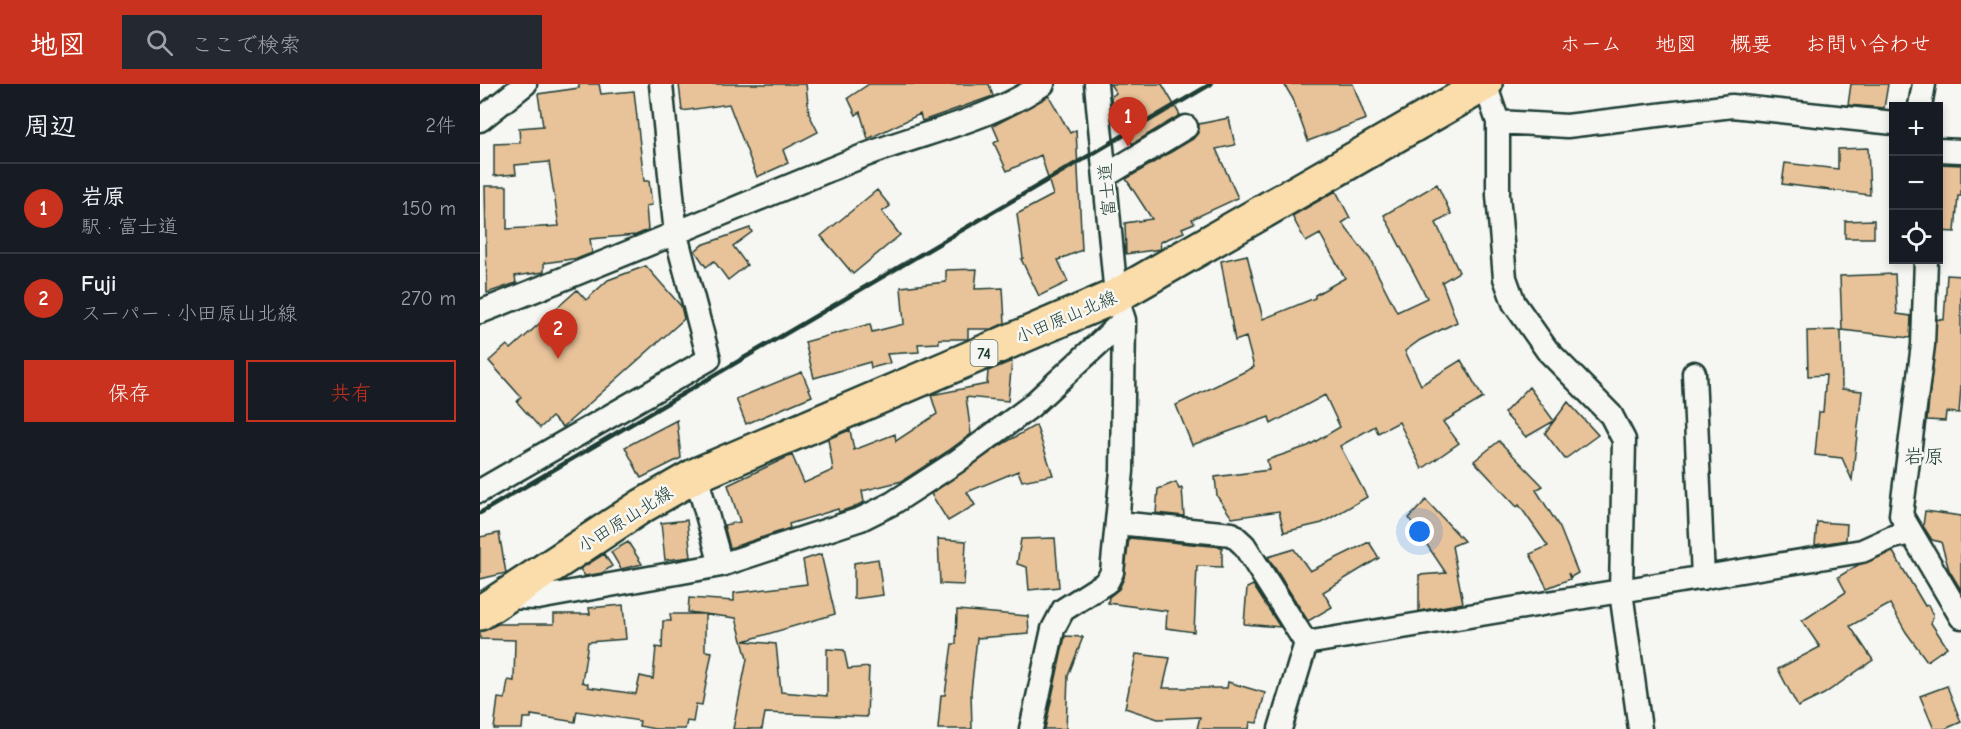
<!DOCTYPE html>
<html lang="ja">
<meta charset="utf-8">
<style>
:root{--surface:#171b24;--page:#242831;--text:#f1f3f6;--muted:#9ea1a6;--line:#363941;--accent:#c8321e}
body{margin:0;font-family:"Comic Neue","Klee One",sans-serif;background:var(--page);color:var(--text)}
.controls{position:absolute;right:18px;top:18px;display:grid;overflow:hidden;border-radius:0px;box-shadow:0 3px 9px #0003}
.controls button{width:54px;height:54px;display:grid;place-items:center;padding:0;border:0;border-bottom:2px solid var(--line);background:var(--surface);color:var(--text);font:30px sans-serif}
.you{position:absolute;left:940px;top:448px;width:21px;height:21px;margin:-15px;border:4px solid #fff;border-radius:50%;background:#1a73e8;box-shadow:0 0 0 9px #1a73e833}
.badge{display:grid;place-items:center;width:39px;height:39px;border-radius:50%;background:var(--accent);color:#fff;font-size:20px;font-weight:700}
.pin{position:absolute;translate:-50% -50px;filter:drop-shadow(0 2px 3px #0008)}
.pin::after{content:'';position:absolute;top:32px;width:21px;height:18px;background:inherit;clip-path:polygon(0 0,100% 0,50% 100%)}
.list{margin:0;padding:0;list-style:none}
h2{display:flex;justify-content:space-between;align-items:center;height:78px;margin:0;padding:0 24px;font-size:26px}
h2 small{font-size:20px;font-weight:400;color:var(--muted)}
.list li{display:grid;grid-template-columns:39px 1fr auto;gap:18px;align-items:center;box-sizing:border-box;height:90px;padding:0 24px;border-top:2px solid var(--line)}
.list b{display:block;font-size:22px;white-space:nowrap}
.list p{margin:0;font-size:20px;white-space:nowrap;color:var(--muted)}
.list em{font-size:20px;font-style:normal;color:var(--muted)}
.actions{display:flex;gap:12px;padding:18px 24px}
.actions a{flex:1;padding:14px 0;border:2px solid var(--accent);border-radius:0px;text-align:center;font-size:21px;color:var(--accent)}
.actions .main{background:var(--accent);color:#fff}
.icon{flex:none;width:33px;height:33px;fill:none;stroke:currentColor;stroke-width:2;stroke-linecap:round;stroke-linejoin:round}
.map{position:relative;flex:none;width:1481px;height:645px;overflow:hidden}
header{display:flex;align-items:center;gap:36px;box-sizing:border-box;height:84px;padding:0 30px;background:var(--accent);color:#fff}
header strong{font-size:28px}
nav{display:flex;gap:33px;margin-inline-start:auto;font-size:21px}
.search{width:420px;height:54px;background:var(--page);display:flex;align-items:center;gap:15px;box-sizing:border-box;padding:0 21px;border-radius:0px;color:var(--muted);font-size:22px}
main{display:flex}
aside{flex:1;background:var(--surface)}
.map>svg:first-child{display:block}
.building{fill:#e8c299;stroke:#1f3d34;stroke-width:1.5}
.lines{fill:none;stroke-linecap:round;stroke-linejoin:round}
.street-casing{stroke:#1f3d34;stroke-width:27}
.primary-casing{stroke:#1f3d34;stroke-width:38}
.street{stroke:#f6f6f2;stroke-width:22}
.primary{stroke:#faddab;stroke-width:33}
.rail{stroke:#1f3d34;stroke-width:4.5}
.labels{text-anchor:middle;stroke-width:5;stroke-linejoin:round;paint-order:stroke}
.shield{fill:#f6f6f2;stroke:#60746d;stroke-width:1.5}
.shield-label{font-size:16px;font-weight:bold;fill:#1f3d34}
.street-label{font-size:18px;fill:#1f3d34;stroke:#f6f6f2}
.neighbourhood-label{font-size:20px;fill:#1f3d34;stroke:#f6f6f2}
</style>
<header>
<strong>地図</strong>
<div class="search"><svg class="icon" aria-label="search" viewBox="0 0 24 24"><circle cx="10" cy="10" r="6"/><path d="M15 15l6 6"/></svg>ここで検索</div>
<nav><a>ホーム</a><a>地図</a><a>概要</a><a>お問い合わせ</a></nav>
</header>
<main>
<aside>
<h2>周辺<small>2件</small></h2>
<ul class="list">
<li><span class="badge">1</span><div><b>岩原</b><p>駅 · 富士道</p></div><em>150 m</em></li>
<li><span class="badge">2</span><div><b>Fuji</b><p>スーパー · 小田原山北線</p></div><em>270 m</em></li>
</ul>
<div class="actions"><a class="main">保存</a><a>共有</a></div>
</aside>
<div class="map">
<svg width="1481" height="645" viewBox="0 0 1481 645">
<rect width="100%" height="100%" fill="#f6f6f2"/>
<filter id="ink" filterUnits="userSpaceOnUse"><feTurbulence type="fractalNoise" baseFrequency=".0167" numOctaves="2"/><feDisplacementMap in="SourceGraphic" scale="12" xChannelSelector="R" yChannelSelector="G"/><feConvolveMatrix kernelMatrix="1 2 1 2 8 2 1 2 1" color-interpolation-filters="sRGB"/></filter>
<g filter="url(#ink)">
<path class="building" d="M99 0H119L121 10 154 7 164 97H169L172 121 166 122 168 146 156 151 110 155 112 169 99 174 64 179V188L35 192 36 199 7 209 5 102H27V145L79 142 69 78 35 81 36 90 14 92V60L40 59 39 44 63 42 58 10 99 4Z
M199 0H326L329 30 338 48 303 66 308 79 277 93 249 20 202 27Z
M389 0H509L513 12 442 37 440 30 388 55 380 28 376 31 368 14Z
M630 0H682L700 31 652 60 649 55 653 53 632 22 631 13 636 9Z
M804 0H873L886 35 828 57 813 15Z
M1371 0H1408L1404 24 1368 21Z
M569 12 590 49 596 46 602 166 578 176 588 198 559 212 541 175 543 174 537 130 573 111 561 71 527 87 514 59 519 56 513 42Z
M749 34 755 61 736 65 758 114 712 135 714 139 702 144 704 148 680 158 681 165 646 170 645 139 672 135 646 95 713 55 718 49 719 40Z
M1388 64 1390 111 1302 100 1305 79 1358 85V65Z
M1458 80 1481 81V112H1478L1475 148 1458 147Z
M957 100 971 130 956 139 979 188 962 198 977 238 940 256 925 267 941 301 981 276 1003 314 963 338 979 359 942 385 919 338 898 349 895 342 860 362 887 413 842 439 804 448 799 427 752 434 737 412 735 393 789 386 787 376 828 362 860 343 845 311 791 340 789 333 712 361 696 321 774 283 766 253 755 257 741 177 767 171 783 235 835 214V211L865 194 840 150 826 158 812 132 856 107 870 134 862 139 890 175 917 228 947 214 904 131Z
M397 106 410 122 402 128 420 151 373 190 341 152Z
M1394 136V154H1365V137Z
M270 144 272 148 253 162 267 181 248 196 234 177 226 183 215 167 222 161Z
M166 182 201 222 204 235 83 343 72 333 60 344 37 318 41 313 9 277 27 261 31 265 97 206 106 216 128 196Z
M497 185 495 205 523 204 525 239 512 245H488V255H459V259L438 260 439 268 407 270 410 279 391 284 390 278 334 294 325 258 390 240 392 248 424 240 421 203 466 198V186Z
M1415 190 1417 230 1431 232 1430 254 1362 246 1360 192Z
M1467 191 1481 192V303L1479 329 1466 328 1465 337 1447 336 1457 235 1464 236Z
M1361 246 1362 305 1382 307 1372 396 1362 374 1335 371 1339 328H1343L1346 291 1328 292 1327 247Z
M532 277 528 317 486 313 491 350 468 367 422 397 382 407 384 418 376 422 359 428 358 425 309 440 310 444 250 464 244 441 260 438 248 401 312 371 324 399 353 386 348 355 370 346 374 366 415 350 416 357 457 330 451 311 507 300 508 287Z
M322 288 332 312 266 340 256 315Z
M1049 303 1074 337 1046 353 1024 329Z
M1088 318 1118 351 1085 375 1065 349Z
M197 336 201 374 161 394 145 363Z
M556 341 573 391 542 397 538 387 487 408 495 421 468 437 451 410 521 361Z
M1019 357 1063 402 1056 406 1080 444 1098 489 1091 493 1088 489 1090 495 1067 504 1050 470 1068 462 1039 421 1037 423 994 377Z
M696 398 699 405 702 404 704 432 676 429 678 405Z
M946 416 984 457 972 462 983 519 939 527V491L966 489 929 434Z
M1445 427 1481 432V506L1469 486 1461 458 1452 456 1443 442Z
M207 436 211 473 185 476 181 439Z
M1337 438 1367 440 1366 456 1335 461Z
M19 449 26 489 0 495V453Z
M575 454 579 503 549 506 547 483 537 480 541 455Z
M649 454 742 463V483L717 482 714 548 686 544 687 527 628 519 629 513 639 505 644 494Z
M458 455 486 457 484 501 460 500Z
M148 458 162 480 141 485 131 468Z
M889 458 899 474 843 508 852 523 828 537 788 473 814 465 830 487Z
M1413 468 1445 522 1448 521 1453 531 1451 539 1467 563 1447 577 1426 548 1410 520 1370 542 1393 576 1344 610 1318 623 1298 585 1340 563 1322 537 1366 508 1358 493 1378 481Z
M124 470 132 482 122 489 105 492 100 485Z
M341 470 355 530 264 557 296 560 301 608 347 612V565L364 566 368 585 389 583 387 633 285 629 282 645H253L267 575 256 534 208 528 209 514 254 517V509L327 500 323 476Z
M398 475 403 511 374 515V479Z
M773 501 800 543 764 540 767 504Z
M143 521 146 555 108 558 102 598 108 600V603L156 610 160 592 173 595 176 563 182 564 183 537H191L190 530H225V567L232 568 222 621 216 620 213 638 207 637 205 645H175L159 642 160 637 97 627 95 638 51 631V634H43L42 645H14L18 614 25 615 28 596 34 597 35 556 0 555V548L18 540H74V530H110L109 524Z
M477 526 548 532 549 550 497 554 491 608 492 645H458L461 611H465L472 560H476Z
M585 552 603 553 588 592 586 645H565Z
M656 570 690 574 683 604H747L748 598 785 609 777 639 770 638 769 645H717L720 633 678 635 645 624Z
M1467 602 1481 638 1465 645H1454L1440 612Z"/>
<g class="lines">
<defs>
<path id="street" d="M1005 0 1018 38V111L1025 194 1034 219 1067 266 1131 331 1144 356 1141 508 1160 645
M1440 22 1444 0
M0 36 45 0
M1018 38 1087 42 1252 22 1414 39
M1458 66 1481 67
M625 92 706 43
M1446 176 1443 261 1421 431 1481 533
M0 228C128 178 255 124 383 72 444 48 508 37 563 0
M1214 289 1223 494
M216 391 241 481
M0 407 229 275 196 151 181 0
M637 439 752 450 764 461 826 559 800 645
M23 513 58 514 241 481 381 435 413 419 476 378 550 323 644 236
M826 559 1382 467 1413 453 1431 449
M551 645 573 545 583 526 627 498 632 488 642 387 644 236 636 212 616 0"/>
<path id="primary" d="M0 529 162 422 216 391 636 212 1005 0"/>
</defs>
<use href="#street" class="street-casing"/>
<use href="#primary" class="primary-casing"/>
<use href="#street" class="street"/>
<use href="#primary" class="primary"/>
<path class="rail" d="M0 429 731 0"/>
</g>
</g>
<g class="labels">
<rect class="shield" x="490.5" y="256" width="27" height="26" rx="4.5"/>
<g class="shield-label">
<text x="504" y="275">74</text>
</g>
<g class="street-label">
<text transform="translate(627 106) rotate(-95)" y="6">富士道</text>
<text transform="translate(586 233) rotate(-23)" y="6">小田原山北線</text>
<text transform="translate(145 435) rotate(-32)" y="6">小田原山北線</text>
</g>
<g class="neighbourhood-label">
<text x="1444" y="379">岩原</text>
</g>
</g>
</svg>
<div class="controls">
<button>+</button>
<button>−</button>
<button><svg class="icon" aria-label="locate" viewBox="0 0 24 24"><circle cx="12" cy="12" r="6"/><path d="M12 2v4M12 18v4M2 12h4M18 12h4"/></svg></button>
</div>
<div class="you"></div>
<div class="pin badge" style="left:648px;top:63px">1</div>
<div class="pin badge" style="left:78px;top:275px">2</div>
</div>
</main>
